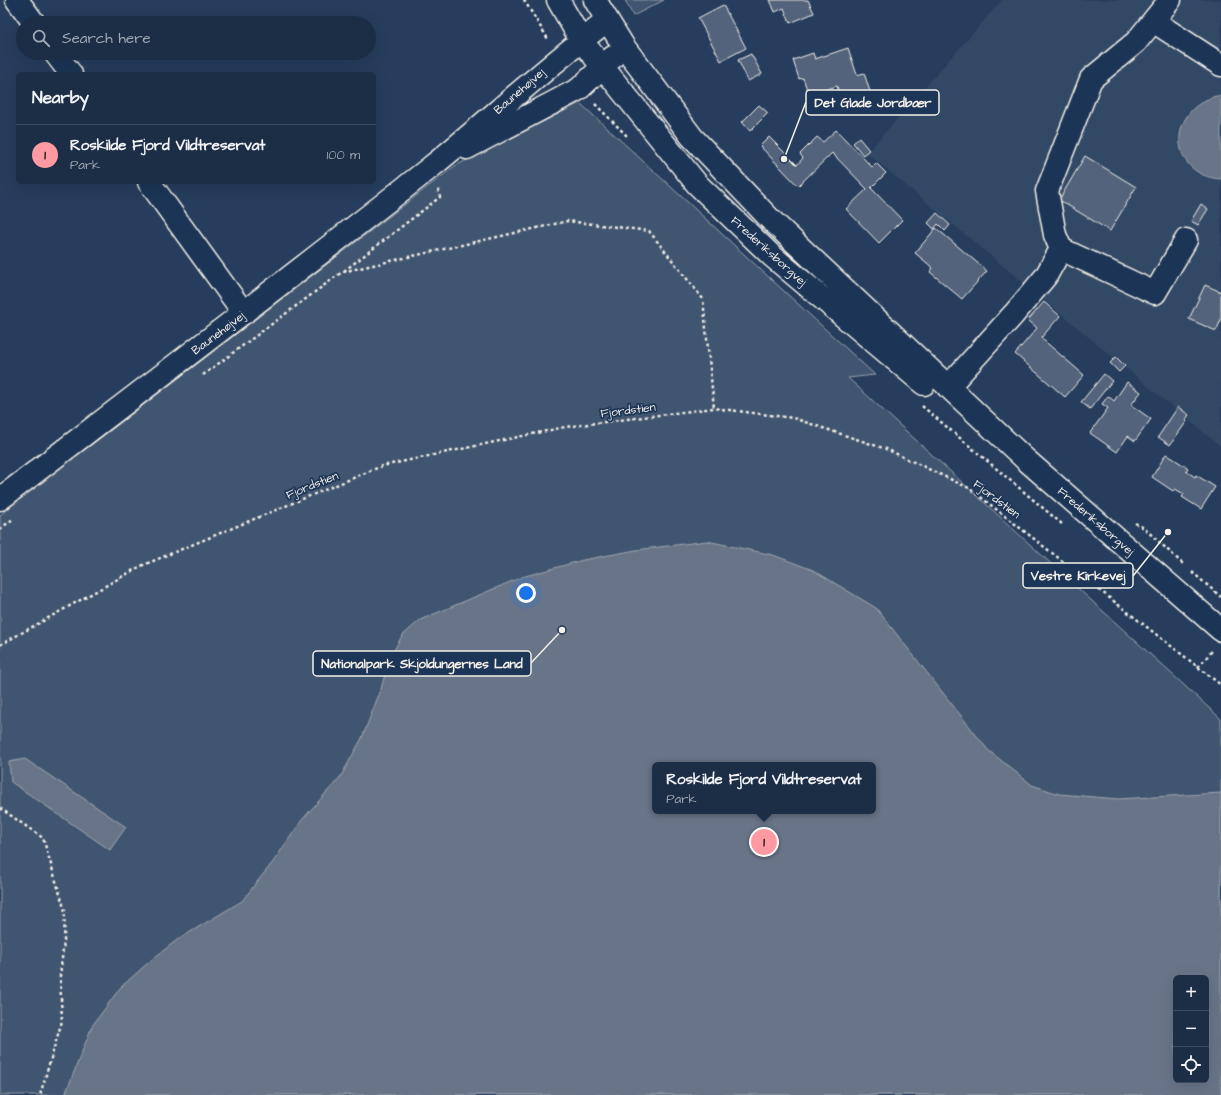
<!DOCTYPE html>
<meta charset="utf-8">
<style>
:root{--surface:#1c2e46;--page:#25364d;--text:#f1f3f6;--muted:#a0a8b3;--line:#3a4a5f;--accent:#ff9aa2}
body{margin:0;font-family:"Architects Daughter",sans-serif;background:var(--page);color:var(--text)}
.controls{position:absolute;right:12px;bottom:12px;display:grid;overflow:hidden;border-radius:6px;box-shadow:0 4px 16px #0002}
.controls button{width:36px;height:36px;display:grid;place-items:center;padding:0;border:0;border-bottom:1px solid var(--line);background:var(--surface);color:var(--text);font:20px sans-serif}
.you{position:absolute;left:526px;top:593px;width:14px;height:14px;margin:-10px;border:3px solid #fff;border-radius:50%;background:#1a73e8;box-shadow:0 0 0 6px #1a73e833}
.badge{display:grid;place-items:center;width:26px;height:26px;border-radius:50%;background:var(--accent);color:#111;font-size:13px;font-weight:700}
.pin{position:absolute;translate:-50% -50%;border:2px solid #fff;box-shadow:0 1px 4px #0006}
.popup{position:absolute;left:652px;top:762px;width:224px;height:52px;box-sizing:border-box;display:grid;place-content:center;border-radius:6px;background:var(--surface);filter:drop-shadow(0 1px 3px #0005);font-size:13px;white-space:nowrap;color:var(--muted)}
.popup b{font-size:15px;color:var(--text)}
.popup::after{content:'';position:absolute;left:50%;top:100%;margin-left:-8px;border:8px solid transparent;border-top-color:var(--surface)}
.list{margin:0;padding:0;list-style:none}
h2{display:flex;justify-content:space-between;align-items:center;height:52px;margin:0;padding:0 16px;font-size:17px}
h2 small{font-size:13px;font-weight:400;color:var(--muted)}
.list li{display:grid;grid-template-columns:26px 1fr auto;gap:12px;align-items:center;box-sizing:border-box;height:60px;padding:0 16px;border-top:1px solid var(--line)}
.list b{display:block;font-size:15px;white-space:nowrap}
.list p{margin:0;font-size:13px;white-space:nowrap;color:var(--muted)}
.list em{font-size:13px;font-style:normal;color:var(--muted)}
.icon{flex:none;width:22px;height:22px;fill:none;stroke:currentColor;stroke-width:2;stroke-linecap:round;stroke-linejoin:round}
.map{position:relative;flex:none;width:1221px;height:1095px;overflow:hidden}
.search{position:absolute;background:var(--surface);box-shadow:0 4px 16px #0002;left:16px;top:16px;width:360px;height:44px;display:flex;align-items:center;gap:10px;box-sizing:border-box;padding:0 14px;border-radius:22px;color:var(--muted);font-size:15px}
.panel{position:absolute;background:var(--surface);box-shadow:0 4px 16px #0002;left:16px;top:72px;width:360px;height:112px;border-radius:6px}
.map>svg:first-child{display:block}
.built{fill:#334966}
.green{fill:#40546f;stroke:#9aa2ac;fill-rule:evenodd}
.water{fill:#677588;stroke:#9fa7ae;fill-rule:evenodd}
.building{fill:#52647b;stroke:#f4f1e8}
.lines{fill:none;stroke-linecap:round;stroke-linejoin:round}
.minor-casing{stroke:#f4f1e8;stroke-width:25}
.path{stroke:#f4f1e8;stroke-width:2.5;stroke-dasharray:3 3;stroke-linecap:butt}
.minor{stroke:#1d3557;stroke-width:22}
.labels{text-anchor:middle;stroke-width:3.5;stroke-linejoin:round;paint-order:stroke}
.street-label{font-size:12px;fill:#f4f1e8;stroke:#1d3557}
.leader{fill:none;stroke:#f4f1e8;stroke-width:1.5}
.callout-dot{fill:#f4f1e8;stroke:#1d3557;stroke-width:1.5}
.callout{fill:#1d3557;stroke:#f4f1e8;stroke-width:1.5}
.callout-label{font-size:13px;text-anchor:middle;font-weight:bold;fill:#f4f1e8}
</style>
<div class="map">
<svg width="1221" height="1095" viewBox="0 0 1221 1095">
<rect width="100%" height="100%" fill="#263d5d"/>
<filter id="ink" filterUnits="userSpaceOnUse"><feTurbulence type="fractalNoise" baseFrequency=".025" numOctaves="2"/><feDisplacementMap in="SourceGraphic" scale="8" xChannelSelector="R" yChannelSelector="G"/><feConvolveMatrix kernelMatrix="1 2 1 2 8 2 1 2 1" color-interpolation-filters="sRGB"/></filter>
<g filter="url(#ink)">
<path class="built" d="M1002 0H1221V447L867 153Z"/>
<path class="green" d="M625 0H664L633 16Z
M580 103 875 375 848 378 1221 719V1095H0V515L455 166ZM655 765H873V811H655ZM1176 978H1206V1080H1176Z"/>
<path class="water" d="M1216 96H1221V179C1169 176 1165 111 1216 96Z
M707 541 773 555 813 570 876 608 988 750 1032 785 1059 794 1118 799 1221 793V1095H65L92 1026 120 988 150 961 177 940 242 901 273 862 302 820 341 776 362 738 381 689 389 659 402 636 420 620 522 577 583 560 636 550ZM655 765H873V811H655ZM1176 978H1206V1080H1176Z
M25 759 126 827 110 850 11 782 9 762Z"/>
<path class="building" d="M770 0H808L814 13 790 23 784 8 775 12Z
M723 5 746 48 721 61 698 18Z
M848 48 857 75 864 73 873 101 845 110 837 86 809 95 803 78 799 79 793 60 813 53 815 59Z
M751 54 762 74 748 81 738 60Z
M759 105 768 113 750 131 742 122Z
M836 130 872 167 876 163 886 173 871 188 902 220 879 243 846 209 867 189 832 153 798 186 760 146 769 137 797 165 803 158 800 154 817 137 823 142Z
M859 138 869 150 863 155 853 143Z
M1085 156 1136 187 1110 231 1059 200Z
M1201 204 1208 209 1198 225 1191 221Z
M937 213 950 225 945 231 938 224 934 229 928 223Z
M936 228 987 271 962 299 930 272 933 268 915 253Z
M1205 285 1221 292V320L1216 331 1189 319Z
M1044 302 1060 316 1041 338 1084 375 1065 397 1015 354 1037 328 1028 320Z
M1116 357 1125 366 1119 372 1110 363Z
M1104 374 1112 381 1090 409 1081 402Z
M1127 382 1141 392 1131 405 1151 419 1135 441 1128 436 1117 452 1090 433 1108 408 1102 404 1108 396 1114 401Z
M1178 407 1189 415 1185 420 1187 421 1170 445 1158 437Z
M1166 454 1188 468 1186 471 1195 477 1196 475 1215 487 1201 509 1182 497 1184 494 1175 489 1173 491 1152 477Z"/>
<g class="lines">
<defs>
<path id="minor" d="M17 0 34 23
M558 0 581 40 697 184 772 256 924 384
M595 0 624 47 692 137 770 219 1025 459 1221 630
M1170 0 1136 42 1091 79 1047 191 1055 235 1061 249 1155 293 1186 240
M1153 21 1221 65
M55 53 71 74
M467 148 579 89 613 57
M149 182 244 313
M948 387 1014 314 1046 276 1061 249
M0 499C144 389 289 279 431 167 491 119 546 66 607 21"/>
</defs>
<use href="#minor" class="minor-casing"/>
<path class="path" d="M524 0 548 39
M595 104 628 137
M344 271 440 197 438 189
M203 375 342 272 568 221 649 231 703 299 714 408
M922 406 1062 524
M1135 523 1144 528 1184 565
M0 529 13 519
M1192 572 1221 597
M0 645 141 566 382 466 565 427 714 408 793 418 886 449 969 488 1221 685
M1198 667 1212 651
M0 808 43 838 65 911 64 941 60 976 62 1021 40 1095"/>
<use href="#minor" class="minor"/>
</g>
</g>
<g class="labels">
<g class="street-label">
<text transform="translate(519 91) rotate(-41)" y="4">Baunehøjvej</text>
<text transform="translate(769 251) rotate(42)" y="4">Frederiksborgvej</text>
<text transform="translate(218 333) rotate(-37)" y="4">Baunehøjvej</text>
<text transform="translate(628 410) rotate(-7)" y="4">Fjordstien</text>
<text transform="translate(312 485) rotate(-22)" y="4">Fjordstien</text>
<text transform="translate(997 499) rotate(37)" y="4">Fjordstien</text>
<text transform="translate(1096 521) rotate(41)" y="4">Frederiksborgvej</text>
</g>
</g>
<path class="leader" d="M784 159L806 102M1168 532L1133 576M562 630L531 663"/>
<g class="callout-dot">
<circle cx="784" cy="159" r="4"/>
<circle cx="1168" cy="532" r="4"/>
<circle cx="562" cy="630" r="4"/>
</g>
<g class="callout">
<rect x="806" y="90" width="133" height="25" rx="4"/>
<rect x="1023" y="563" width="110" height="25" rx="4"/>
<rect x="313" y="651" width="218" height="25" rx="4"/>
</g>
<g class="callout-label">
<text x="873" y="107">Det Glade Jordbær</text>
<text x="1078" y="580">Vestre Kirkevej</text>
<text x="422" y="668">Nationalpark Skjoldungernes Land</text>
</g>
</svg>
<div class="controls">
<button>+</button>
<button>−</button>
<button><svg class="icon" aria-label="locate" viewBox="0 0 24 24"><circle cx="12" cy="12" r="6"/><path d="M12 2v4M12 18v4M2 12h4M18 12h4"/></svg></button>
</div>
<div class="you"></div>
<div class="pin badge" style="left:764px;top:842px">1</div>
<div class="popup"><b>Roskilde Fjord Vildtreservat</b>Park</div>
<div class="search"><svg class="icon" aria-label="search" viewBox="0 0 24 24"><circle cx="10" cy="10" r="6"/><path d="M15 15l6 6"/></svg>Search here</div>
<section class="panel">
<h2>Nearby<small></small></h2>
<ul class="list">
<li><span class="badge">1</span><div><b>Roskilde Fjord Vildtreservat</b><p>Park</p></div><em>100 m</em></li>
</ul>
</section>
</div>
